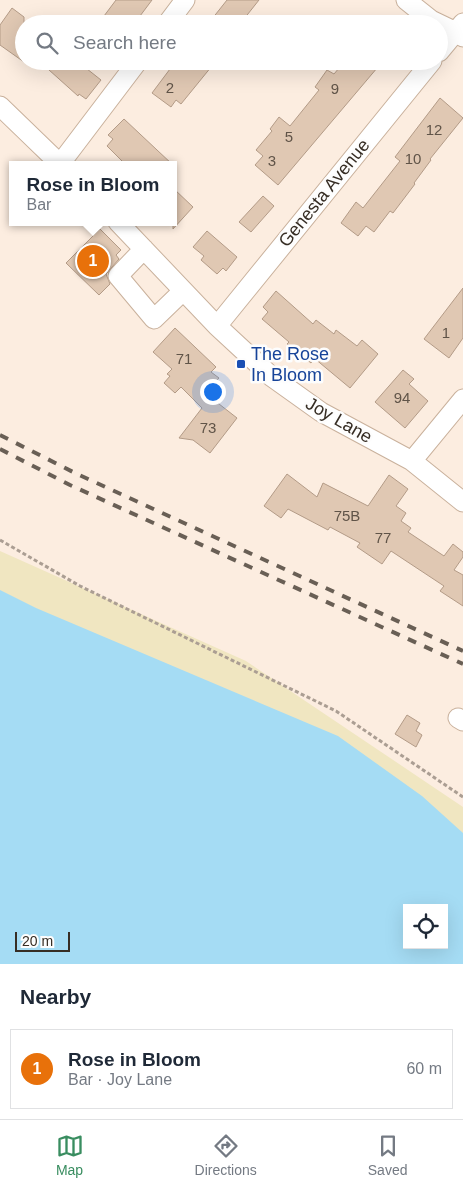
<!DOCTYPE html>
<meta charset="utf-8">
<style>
:root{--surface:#fff;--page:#f6f6f7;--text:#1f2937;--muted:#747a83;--line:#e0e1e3;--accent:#398d60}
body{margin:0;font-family:Arial,sans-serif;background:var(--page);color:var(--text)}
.controls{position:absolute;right:15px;bottom:15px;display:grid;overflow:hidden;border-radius:0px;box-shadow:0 5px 20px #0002}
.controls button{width:45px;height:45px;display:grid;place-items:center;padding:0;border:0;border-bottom:1px solid var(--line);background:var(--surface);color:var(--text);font:25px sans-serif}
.scale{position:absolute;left:15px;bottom:12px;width:55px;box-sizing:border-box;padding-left:5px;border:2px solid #362d24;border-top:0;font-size:14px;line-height:18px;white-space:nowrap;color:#362d24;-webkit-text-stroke:4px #fdfdfd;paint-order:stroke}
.you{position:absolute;left:212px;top:391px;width:18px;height:18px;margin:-12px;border:4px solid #fff;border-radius:50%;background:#1a73e8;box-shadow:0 0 0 8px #1a73e833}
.badge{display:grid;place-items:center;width:32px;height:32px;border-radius:50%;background:var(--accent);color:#fff;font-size:16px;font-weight:700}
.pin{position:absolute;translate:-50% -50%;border:2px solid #fff;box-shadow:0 1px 5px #0006}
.popup{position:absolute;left:9px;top:161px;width:168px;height:65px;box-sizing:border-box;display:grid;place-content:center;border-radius:0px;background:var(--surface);filter:drop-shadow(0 1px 4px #0005);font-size:16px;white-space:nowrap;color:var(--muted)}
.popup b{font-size:19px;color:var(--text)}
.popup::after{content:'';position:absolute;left:50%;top:100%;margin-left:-10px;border:10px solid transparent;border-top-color:var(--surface)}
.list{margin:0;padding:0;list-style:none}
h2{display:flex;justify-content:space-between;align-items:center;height:65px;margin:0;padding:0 20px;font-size:21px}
h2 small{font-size:16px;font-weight:400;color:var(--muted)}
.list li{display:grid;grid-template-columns:32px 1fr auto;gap:15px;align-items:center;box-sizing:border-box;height:80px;margin:0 10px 10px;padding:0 10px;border:1px solid var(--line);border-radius:0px}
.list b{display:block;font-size:19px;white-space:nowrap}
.list p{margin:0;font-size:16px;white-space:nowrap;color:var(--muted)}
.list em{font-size:16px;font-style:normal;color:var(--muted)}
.icon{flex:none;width:28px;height:28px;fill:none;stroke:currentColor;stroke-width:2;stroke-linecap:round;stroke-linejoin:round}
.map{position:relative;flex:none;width:463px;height:964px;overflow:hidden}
.search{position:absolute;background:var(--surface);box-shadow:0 5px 20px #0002;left:15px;right:15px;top:15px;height:55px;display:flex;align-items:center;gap:12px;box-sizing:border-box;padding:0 18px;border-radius:28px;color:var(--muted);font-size:19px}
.sheet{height:155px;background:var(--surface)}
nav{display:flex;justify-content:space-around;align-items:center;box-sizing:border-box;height:70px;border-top:1px solid var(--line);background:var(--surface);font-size:14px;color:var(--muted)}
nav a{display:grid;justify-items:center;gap:2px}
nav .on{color:var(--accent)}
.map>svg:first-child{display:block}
.sand{fill:#f0e6c1}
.water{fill:#a5dcf4;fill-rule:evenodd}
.building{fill:#e0c8b3;stroke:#b39b87}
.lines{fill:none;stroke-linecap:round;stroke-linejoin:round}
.minor-casing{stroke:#c9b19c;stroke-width:21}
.path{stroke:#ab9e93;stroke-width:3;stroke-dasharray:4 2.5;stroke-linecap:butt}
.minor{stroke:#fff;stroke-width:19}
.rail{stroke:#695f55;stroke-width:4;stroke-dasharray:9 9;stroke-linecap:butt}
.transit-dot{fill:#1a4fb4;stroke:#fdfdfd;stroke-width:2}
.labels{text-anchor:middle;stroke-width:5;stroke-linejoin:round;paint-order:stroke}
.number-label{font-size:15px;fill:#605448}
.street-label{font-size:18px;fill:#362d24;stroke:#fdfdfd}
.transit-label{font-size:18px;fill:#164399;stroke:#fdfdfd;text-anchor:start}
</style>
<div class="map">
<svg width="463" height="964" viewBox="0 0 463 964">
<rect width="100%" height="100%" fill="#fcede0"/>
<path class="sand" d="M0 551 246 661 463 807V926L444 908 0 676Z"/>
<path class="water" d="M0 590 36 608 338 736 422 796 463 833V964H0ZM407 908H444V945H407Z"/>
<path class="building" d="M116 0H152L134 24H98Z
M227 0H259L240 24H208Z
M12 8 24 17V62L0 45V25Z
M39 61H77L101 80 86 99 79 94 78 96Z
M176 61H216L181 104 176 100 171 107 152 93Z
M345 61H383L278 185 255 165 263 156 256 150 272 131 270 129 279 117 290 126 319 90 315 87 327 70 334 74Z
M440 98 463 118 430 159 431 160 414 183 415 184 393 213 390 211 374 232 366 226 358 236 341 223 356 202 363 208 400 161 395 157Z
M124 119 173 165H126L107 146 113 139 108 135Z
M173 188 193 207 173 229Z
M263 196 274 206 251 232 239 222Z
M100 229 121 250 116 255 119 259 106 274 110 284 99 295 66 263Z
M207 231 237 257 226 271 223 268 217 274 201 260 204 256 193 247Z
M463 288V338L449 358 424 339Z
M276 291 313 324 316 320 334 334 336 330 357 346 362 340 378 354 350 388 314 358 311 363 287 344 289 342 262 319 268 312 263 307Z
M175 328 216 367 211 372 219 378 205 393 237 418 210 453 193 440 179 438 202 408 181 387 175 393 164 383 170 376 167 374 172 369 153 352Z
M403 370 414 379 409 384 428 401 405 428 375 402Z
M287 474 317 497 323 483 368 506 389 475 408 489 396 506 406 513 401 521 411 528 408 532 444 556 453 544 463 552V557L454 570 463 575V606L440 591 444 586 391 551 382 564 357 547 360 543 330 527 328 530 288 509 281 518 264 506Z
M407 715 420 723 416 731 422 735 416 747 395 734Z"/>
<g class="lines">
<defs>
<path id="minor" d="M406 0 431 20 456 32 463 37
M167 24 185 0
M439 52 463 23
M0 106 61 165
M60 164 138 61
M118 222 217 326 272 377 321 412 412 461 463 502
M144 249 118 276 154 319 183 291
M217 326 432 61
M412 461 463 399
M458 718 463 721"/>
</defs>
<use href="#minor" class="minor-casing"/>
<path class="path" d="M0 540 80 586 336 711 463 797"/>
<use href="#minor" class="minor"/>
<path class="rail" d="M0 435 75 473 463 651
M0 449 70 485 463 664"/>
</g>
<rect class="transit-dot" x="236" y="359" width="10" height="10" rx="2.5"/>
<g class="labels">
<g class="number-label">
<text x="170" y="93">2</text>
<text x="335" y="94">9</text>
<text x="434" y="135">12</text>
<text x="289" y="142">5</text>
<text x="413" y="164">10</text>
<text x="272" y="166">3</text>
<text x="446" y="338">1</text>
<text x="184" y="364">71</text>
<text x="402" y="403">94</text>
<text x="208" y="433">73</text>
<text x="347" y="521">75B</text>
<text x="383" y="543">77</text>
</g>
<g class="street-label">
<text transform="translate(324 193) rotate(-51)" y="6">Genesta Avenue</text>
<text transform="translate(339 420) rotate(30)" y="6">Joy Lane</text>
</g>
<g class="transit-label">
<text x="251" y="360">The Rose<tspan x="251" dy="21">In Bloom</tspan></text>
</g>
</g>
</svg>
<div class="controls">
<button><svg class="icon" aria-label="locate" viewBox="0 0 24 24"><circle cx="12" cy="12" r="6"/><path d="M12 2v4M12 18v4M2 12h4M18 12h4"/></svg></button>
</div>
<div class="scale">20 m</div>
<div class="you"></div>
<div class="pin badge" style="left:93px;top:261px;background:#e8710a">1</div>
<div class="popup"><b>Rose in Bloom</b>Bar</div>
<div class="search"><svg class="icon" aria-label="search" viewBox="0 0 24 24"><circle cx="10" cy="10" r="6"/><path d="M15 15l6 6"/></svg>Search here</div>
</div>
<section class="sheet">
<h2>Nearby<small></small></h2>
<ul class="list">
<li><span class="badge" style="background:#e8710a">1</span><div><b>Rose in Bloom</b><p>Bar · Joy Lane</p></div><em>60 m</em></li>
</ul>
</section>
<nav>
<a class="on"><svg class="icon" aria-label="map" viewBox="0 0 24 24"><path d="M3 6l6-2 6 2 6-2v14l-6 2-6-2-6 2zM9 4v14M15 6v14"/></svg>Map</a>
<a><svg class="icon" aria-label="directions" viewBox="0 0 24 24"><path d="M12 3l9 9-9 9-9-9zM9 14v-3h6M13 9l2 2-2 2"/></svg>Directions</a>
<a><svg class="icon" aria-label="saved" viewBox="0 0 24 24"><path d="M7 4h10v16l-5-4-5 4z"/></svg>Saved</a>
</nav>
